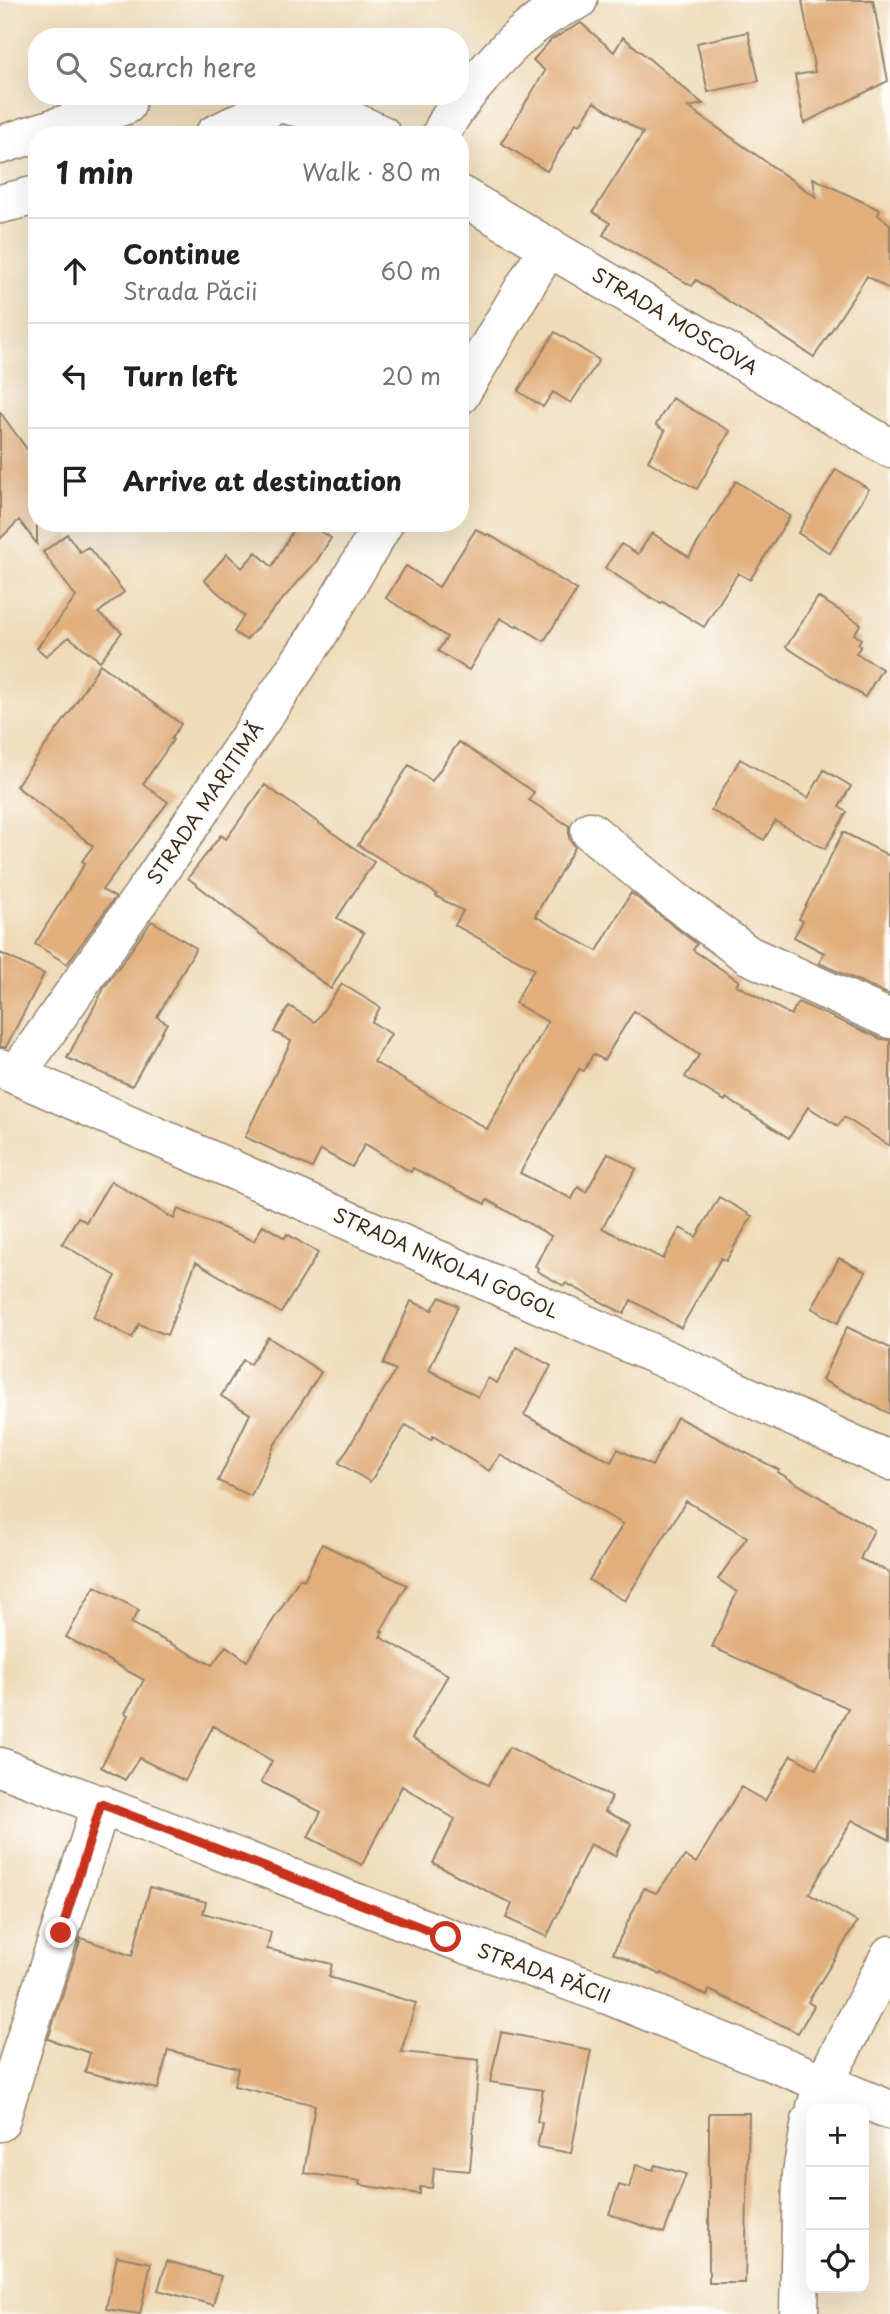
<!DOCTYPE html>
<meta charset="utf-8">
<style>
:root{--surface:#fff;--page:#f6f6f6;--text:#202124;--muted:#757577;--line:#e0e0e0}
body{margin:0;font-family:"Playpen Sans",sans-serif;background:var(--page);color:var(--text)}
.controls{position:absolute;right:21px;bottom:21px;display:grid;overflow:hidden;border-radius:14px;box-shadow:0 7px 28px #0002}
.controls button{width:63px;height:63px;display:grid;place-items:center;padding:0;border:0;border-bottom:2px solid var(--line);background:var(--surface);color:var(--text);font:35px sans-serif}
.stop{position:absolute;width:21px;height:21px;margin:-16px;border:5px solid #c8321e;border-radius:50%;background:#fff}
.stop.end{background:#c8321e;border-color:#fff;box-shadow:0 2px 7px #0008}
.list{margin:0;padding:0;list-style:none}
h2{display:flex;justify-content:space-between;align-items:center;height:91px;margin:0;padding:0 28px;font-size:30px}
h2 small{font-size:23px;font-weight:400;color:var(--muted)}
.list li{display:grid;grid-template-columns:46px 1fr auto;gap:21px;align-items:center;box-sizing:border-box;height:105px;padding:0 28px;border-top:2px solid var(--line)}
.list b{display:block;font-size:26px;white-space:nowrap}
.list p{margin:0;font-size:23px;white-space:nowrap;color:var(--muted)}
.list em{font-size:23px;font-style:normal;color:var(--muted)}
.icon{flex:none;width:38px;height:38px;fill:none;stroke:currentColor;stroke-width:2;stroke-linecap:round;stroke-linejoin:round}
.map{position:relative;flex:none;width:890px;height:2314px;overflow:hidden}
.search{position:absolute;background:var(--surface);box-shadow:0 7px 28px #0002;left:28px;top:28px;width:441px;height:77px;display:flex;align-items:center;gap:18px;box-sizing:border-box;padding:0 24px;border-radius:28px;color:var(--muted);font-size:26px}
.panel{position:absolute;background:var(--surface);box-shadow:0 7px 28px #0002;left:28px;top:126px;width:441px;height:406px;border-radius:28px}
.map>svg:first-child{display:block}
.building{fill:#e1ae7b}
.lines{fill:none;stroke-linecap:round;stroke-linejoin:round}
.minor-casing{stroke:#95826c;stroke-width:41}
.minor{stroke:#fff;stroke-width:38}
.route{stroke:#c8321e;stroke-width:9}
.labels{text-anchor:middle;stroke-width:5;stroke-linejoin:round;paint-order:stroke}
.street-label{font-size:19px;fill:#3b2a1e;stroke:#fdfcf7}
</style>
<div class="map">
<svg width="890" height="2314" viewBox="0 0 890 2314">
<rect width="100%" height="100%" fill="#fdfcf7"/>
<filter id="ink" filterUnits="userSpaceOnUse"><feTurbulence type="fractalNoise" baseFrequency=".0143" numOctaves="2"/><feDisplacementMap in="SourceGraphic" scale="14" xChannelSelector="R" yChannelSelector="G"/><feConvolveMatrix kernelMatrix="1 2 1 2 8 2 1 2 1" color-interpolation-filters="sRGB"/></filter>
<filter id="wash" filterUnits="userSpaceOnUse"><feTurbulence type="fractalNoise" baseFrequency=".00686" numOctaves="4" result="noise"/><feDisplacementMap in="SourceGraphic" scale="28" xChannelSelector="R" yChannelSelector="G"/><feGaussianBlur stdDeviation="1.57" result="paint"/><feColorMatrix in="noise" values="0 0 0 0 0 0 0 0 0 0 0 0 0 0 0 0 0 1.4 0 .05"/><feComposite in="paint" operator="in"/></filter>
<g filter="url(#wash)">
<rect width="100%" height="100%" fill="#efdbb9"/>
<g id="blocks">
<path class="building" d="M802 0H873L888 81 804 123 795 75 815 72Z
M581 23 614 52 623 37 703 104 688 107 816 197 813 178 880 210 878 215 890 224V290L867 276 814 357 696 280 692 286 603 235 610 223 593 212 643 133 594 102 580 125 576 123 547 171 501 143 545 71 533 60 552 39Z
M748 32 759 81 708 92 697 43Z
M555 332 599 360 571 403 553 392 543 407 518 391Z
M672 398 730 431 697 489 648 461 665 431 656 425Z
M0 412 37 463V544L19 520 0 539Z
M836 469 869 489 830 553 798 533Z
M736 481 790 516 750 580 738 573 704 627 663 602 661 604 605 568 621 544 638 554 652 533 689 557Z
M297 523H307L331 538 316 562 246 640 234 632 244 616 204 580 227 554 242 568 256 552 272 567Z
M476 529 486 535 488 534 577 590 544 641 517 625 516 627 500 618 469 670 438 651 447 637 386 598 406 566 439 587Z
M67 534 80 552 88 547 124 592 98 613 122 632 100 661 69 637 46 656 37 648 76 597 43 552Z
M818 597 861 624 854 634 861 639 858 644 861 646 856 653 882 669 865 697 786 647Z
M100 664 181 724 171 739 173 740 143 784 168 802 102 890 115 897 67 964 35 944 85 863 82 861 93 846 16 786 70 712Z
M459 742 534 792 529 800 569 826V838L575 847 535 916 597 951 631 893 697 944 693 950 739 981 736 985 791 1015 798 1002 881 1039 890 1040V1146L844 1117 838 1126 808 1107 789 1138 726 1098 725 1101 685 1077 699 1055 634 1011 604 1060 593 1054 584 1071 579 1069 520 1173 572 1199 578 1187 586 1192 608 1153 636 1169 602 1228 663 1259 680 1228 696 1237 719 1197 752 1216 726 1261 721 1258 681 1328 631 1300 624 1314 566 1283 564 1286 537 1271 538 1268 535 1266 551 1236 487 1200 485 1204 413 1168 411 1172 365 1144 352 1167 321 1150 312 1168 245 1137 291 1041 274 1032 289 1006 315 1022 342 984 380 1007 372 1022 391 1034 374 1062 487 1129 548 1022 515 1003 534 969 455 925 463 911 436 896 437 894 358 845 409 765 432 781Z
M740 759 808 798 824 770 851 786 839 807 847 812 825 849 775 821 764 840 711 810Z
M265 785 374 862 337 918 364 933 331 989 188 878 221 835 226 839Z
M843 832 890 856V995L819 963 824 953 794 937 803 921 799 919Z
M152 921 196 948 157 1017 167 1023 132 1086 67 1058 104 988Z
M0 953 44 974 6 1047H0Z
M111 1181 174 1219 178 1209 254 1241 263 1225 285 1238 287 1234 318 1253 281 1313 196 1262 167 1335 139 1324 132 1338 93 1317 116 1276 62 1244 78 1217 86 1222Z
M839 1258 866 1272 838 1323 812 1308Z
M440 1297 458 1306 429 1370 478 1397 488 1378 497 1383 517 1347 551 1366 524 1415 611 1462 618 1449 652 1466 677 1417 779 1470 778 1472 874 1530 860 1559 890 1572V1840L852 1820 809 1894 857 1922 808 2002 814 2006 798 2033 709 1990 707 1996 662 1973 661 1975 613 1953 644 1888 656 1893 685 1856 696 1863 741 1787 765 1801 791 1755 816 1769 848 1708 712 1647 737 1592 718 1579 747 1537 686 1501 625 1601 589 1580 623 1524 500 1455 489 1471 433 1436 431 1440 406 1425 370 1482 339 1463 396 1370 383 1364 411 1301 432 1310Z
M847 1327 890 1348V1414L822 1380Z
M268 1337 321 1372 275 1444 251 1496 218 1481 250 1414 221 1396 243 1360 250 1364Z
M322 1544 407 1585 381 1631 383 1632 380 1637 448 1675 412 1738 488 1785 509 1747 612 1797 605 1811 631 1824 615 1856 590 1844 547 1937 506 1918 512 1904 433 1863 455 1819 402 1786 362 1865 308 1837 321 1812 261 1782 272 1761 213 1726 185 1781 139 1758 125 1780 101 1767 128 1715 125 1713 144 1680 66 1637 95 1586 139 1610 131 1623 212 1665 226 1646 247 1661 300 1578 304 1580Z
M150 1887 206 1902 203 1913 271 1932 267 1949 332 1964 329 1977 416 2003 401 2052 479 2060 470 2171 434 2168 432 2188 420 2187V2194L359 2185 360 2181 304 2173 315 2105 234 2086 238 2068 168 2050 158 2089 85 2072 90 2053 48 2039 81 1938 132 1956Z
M501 2032 591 2050 571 2153 537 2147 542 2123 537 2121 543 2090 490 2082Z
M709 2113H749L745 2283H709Z
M636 2165 653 2170 655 2165 686 2174 664 2233 609 2214 619 2185 629 2188Z
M117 2256 151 2263 140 2314 106 2309Z
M167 2261 221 2276 213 2305 158 2290Z"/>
</g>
</g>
<g filter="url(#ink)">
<use href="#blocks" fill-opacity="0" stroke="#95826c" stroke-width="2"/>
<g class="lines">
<defs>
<path id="minor" d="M214 135 279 103 348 119 382 135
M441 135C449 115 464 97 478 81 507 47 535 17 578 0
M0 145 126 105
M460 195 890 448
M0 204 37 195
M460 395 549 246
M590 831 674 900 748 955 890 1019
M0 1068 688 1369 890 1461
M16 1075 150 885 316 638 384 523
M0 1767 446 1937 608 1995 890 2110
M816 2107 824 2083 890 1955
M0 2122C31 2015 68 1911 101 1804
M799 2314 802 2172 811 2121"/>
</defs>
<use href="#minor" class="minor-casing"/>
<use href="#minor" class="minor"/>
</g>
</g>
<g class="lines" filter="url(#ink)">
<path class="route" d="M61 1933 101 1804 446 1937"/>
</g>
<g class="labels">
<g class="street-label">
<text transform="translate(675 321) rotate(31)" y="7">STRADA MOSCOVA</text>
<text transform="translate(205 803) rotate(-56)" y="7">STRADA MARITIMĂ</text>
<text transform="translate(446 1263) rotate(24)" y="7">STRADA NIKOLAI GOGOL</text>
<text transform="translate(544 1973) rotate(20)" y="7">STRADA PĂCII</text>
</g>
</g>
</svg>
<div class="controls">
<button>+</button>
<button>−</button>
<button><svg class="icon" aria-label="locate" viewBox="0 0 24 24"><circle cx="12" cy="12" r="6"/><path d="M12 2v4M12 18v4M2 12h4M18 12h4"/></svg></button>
</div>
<div class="stop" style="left:446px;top:1937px"></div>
<div class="stop end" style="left:61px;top:1933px"></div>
<div class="search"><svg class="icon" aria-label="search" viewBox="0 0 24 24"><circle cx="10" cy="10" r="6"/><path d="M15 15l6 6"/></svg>Search here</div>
<section class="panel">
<h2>1 min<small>Walk · 80 m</small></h2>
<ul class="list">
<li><svg class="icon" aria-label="ahead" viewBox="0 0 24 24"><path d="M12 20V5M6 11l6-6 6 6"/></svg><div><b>Continue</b><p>Strada Păcii</p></div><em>60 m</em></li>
<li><svg class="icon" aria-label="left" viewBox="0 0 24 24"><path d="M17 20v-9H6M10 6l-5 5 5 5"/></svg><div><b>Turn left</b></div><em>20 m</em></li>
<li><svg class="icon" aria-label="arrive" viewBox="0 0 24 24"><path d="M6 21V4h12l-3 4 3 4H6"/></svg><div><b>Arrive at destination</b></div></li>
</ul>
</section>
</div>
